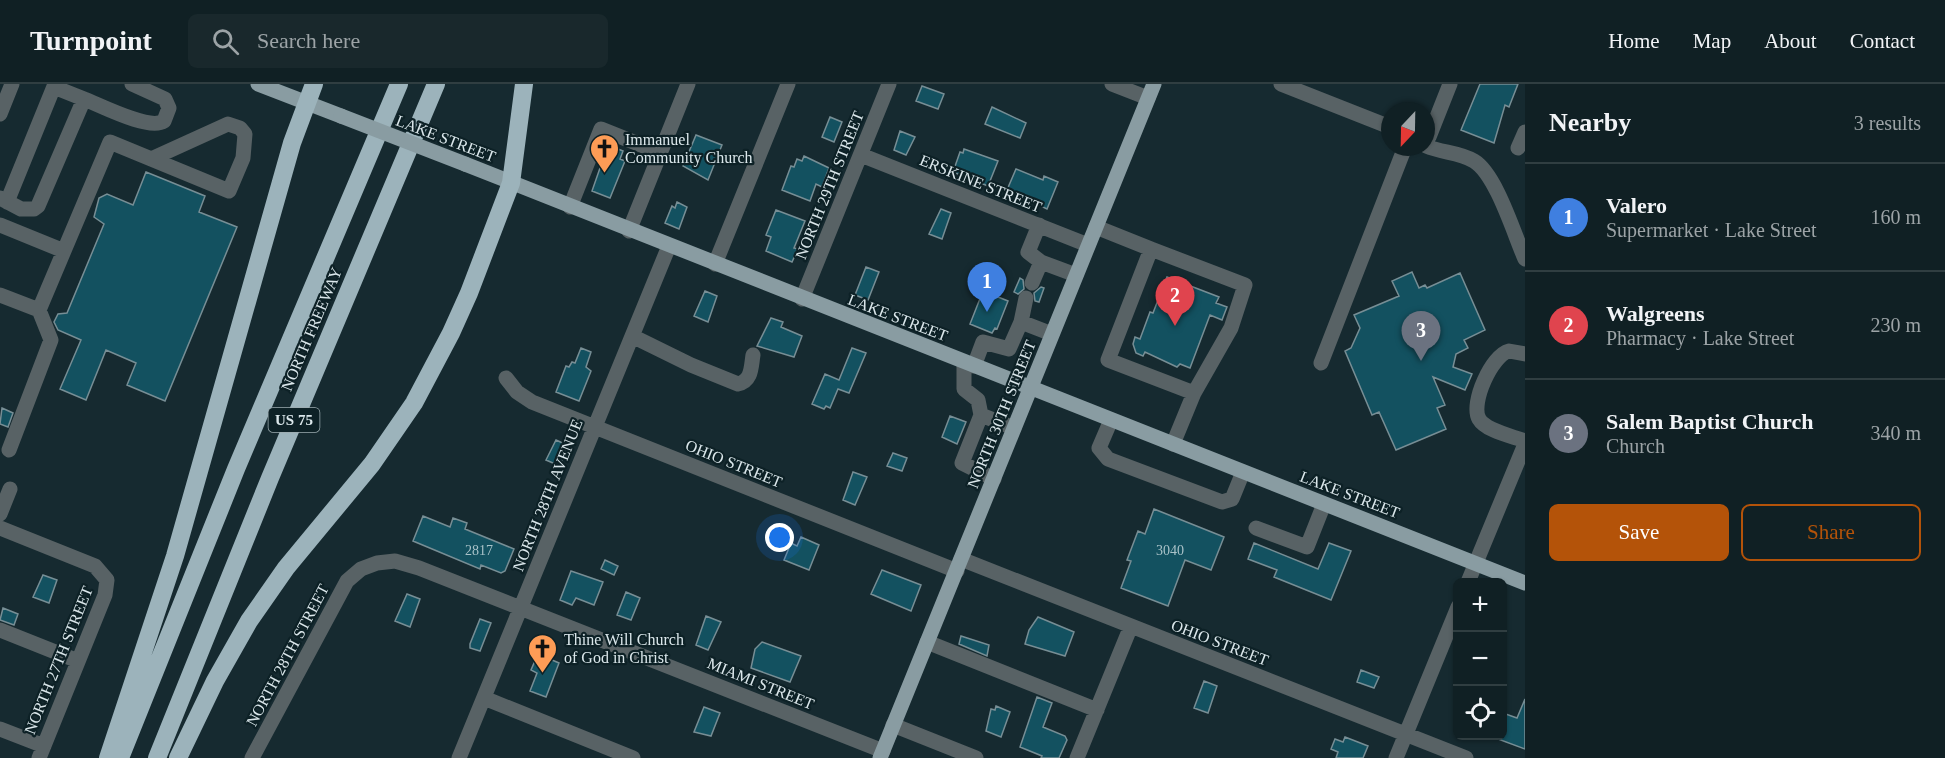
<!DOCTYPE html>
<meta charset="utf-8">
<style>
:root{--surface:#102024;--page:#19282c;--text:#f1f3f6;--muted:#9ca3a6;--line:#303e41;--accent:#b45309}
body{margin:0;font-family:Georgia,serif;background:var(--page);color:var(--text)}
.controls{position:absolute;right:18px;bottom:18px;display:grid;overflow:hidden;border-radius:9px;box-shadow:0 2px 4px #0004}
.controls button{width:54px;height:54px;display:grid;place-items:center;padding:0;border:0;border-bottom:2px solid var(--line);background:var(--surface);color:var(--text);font:30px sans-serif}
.compass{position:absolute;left:1381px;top:18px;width:54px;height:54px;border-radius:50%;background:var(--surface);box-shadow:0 2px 4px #0004;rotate:202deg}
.you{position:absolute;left:780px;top:454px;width:21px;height:21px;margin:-15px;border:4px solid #fff;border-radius:50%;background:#1a73e8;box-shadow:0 0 0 9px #1a73e833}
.badge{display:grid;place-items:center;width:39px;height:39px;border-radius:50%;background:var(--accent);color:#fff;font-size:20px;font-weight:700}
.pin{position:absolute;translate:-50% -50px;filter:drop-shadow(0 2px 3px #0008)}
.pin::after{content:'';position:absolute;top:32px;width:21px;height:18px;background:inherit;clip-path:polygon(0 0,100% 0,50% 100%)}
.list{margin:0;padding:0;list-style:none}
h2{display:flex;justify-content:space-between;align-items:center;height:78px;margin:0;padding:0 24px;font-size:26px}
h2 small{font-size:20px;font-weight:400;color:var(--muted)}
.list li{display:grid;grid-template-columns:39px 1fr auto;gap:18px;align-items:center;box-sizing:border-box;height:108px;padding:0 24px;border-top:2px solid var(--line)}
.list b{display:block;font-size:22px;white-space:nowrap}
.list p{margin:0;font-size:20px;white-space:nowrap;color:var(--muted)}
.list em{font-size:20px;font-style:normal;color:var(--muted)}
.actions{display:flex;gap:12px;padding:18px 24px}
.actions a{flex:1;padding:14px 0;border:2px solid var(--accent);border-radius:9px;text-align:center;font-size:21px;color:var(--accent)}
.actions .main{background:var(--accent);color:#fff}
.icon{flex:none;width:33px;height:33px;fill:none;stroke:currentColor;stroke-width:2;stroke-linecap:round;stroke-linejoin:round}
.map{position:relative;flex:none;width:1525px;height:674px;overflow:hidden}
header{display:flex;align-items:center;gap:36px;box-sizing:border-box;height:84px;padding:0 30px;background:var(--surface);border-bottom:2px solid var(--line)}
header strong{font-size:28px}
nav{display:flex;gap:33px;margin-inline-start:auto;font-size:21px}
.search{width:420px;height:54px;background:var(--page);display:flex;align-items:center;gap:15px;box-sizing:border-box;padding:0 21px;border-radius:9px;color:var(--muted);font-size:22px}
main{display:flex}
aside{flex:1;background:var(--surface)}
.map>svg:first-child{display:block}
.building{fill:#135160;stroke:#778e95;stroke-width:1.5}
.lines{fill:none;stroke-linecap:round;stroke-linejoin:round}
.minor{stroke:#586265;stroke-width:15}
.major{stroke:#899ca2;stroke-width:15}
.highway{stroke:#9cb3bb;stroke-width:18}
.major-bridge{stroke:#899ca2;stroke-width:15}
.labels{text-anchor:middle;stroke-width:4.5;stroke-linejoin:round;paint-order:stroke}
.number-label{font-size:14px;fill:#a9c2c8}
.shield{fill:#0d2126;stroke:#9dacb0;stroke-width:1.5}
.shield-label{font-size:15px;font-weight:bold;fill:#dbe7eb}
.street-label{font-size:16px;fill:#dbe7eb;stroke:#0d2126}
.poi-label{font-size:16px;fill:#dbe7eb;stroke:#0d2126;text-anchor:start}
</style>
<header>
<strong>Turnpoint</strong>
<div class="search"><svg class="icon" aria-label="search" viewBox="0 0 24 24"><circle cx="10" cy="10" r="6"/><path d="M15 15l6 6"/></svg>Search here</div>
<nav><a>Home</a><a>Map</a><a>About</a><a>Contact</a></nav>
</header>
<main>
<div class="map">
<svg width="1525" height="674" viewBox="0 0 1525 674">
<rect width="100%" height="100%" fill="#162a30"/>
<path class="building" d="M1480 0H1518L1509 23 1505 21 1494 59 1461 46Z
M922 2 944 10 938 25 916 17Z
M992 23 1026 39 1020 54 985 40Z
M830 33 842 38 834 58 822 53Z
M900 47 915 53 906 71 894 66Z
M696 51 722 61 708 96 683 82Z
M608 61 623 67 620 75 625 77 610 114 592 107Z
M964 65 998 77 988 102 953 88 960 68 963 69Z
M804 72 829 84 822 103 816 100 810 117 782 106 791 82 794 83 797 75 802 77Z
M1016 85 1043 96 1044 92 1058 98 1047 125 1007 106Z
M146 88 205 112 199 128 237 143 165 317 127 301 136 279 106 266 86 316 60 305 81 256 58 246 54 238 58 230 67 229 104 140 94 133 99 114 107 110 133 121Z
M677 118 687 123 679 145 665 139 672 122 675 124Z
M941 125 951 129 942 155 929 150Z
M776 126 805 137 794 164 798 165 792 178 766 167 771 153 766 151Z
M866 183 879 188 868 216 855 211Z
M1412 188 1419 204 1425 201 1427 204 1460 189 1485 246 1464 256 1468 264 1456 270 1453 283 1472 290 1465 306 1433 293 1445 321 1437 324 1446 345 1396 366 1379 328 1372 331 1345 267 1351 264 1360 244 1354 231 1399 212 1392 197Z
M1167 193 1219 213 1216 219 1227 223 1222 236 1210 231 1190 284 1180 280 1177 283 1145 268 1143 272 1136 269 1133 260 1135 253 1140 255 1150 228 1153 229Z
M1020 194 1023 196 1024 205 1018 210 1014 208Z
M1041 203 1044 204 1039 218 1035 217 1034 209Z
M705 207 717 212 708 238 694 232Z
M983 207 1008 217 997 245 995 244 992 249 970 240Z
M771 234 783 238 781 243 802 252 794 273 757 262Z
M581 264 591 268 586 283 591 287 579 317 556 308 566 282 569 283 572 278 575 279Z
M852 264 866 269 849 309 838 305 830 324 826 322 824 325 812 320 825 290 839 296Z
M2 324 13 329 8 343 0 340Z
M950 332 966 338 957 360 942 353Z
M556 356 567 361 560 382 546 376Z
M893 369 907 374 902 387 887 382Z
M853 388 867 393 855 421 843 416Z
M1154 425 1224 453 1211 486 1185 476 1168 522 1121 504 1131 477 1127 476 1138 447 1145 450Z
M423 432 450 443 453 434 467 439 465 445 514 465 505 487 501 489 481 481 480 485 413 457Z
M801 453 819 461 809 486 784 476 791 459 797 462Z
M1254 459 1318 485 1329 459 1351 467 1331 516 1274 493 1277 486 1248 475Z
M605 476 618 482 614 491 601 485Z
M882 486 921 501 911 527 871 510Z
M571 487 603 498 594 521 576 514 572 521 560 516Z
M43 491 57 496 49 519 33 513Z
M626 508 640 514 631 536 617 531Z
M407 510 420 515 410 543 395 537Z
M3 524 18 530 14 541 0 536Z
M706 532 721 538 708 566 696 561Z
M1038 533 1074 548 1065 572 1025 560 1029 546Z
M480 535 491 539 480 567 470 564V560Z
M961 552 989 561 987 572 959 560Z
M762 558 801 572 790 598 751 584 755 565Z
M538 570 559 579 546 613 530 607 537 589 531 586Z
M1361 586 1379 593 1374 604 1357 598Z
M1204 597 1217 602 1208 629 1194 624Z
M1037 613 1052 619 1043 643 1065 652 1067 656 1059 674H1041L1042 672 1020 663Z
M1525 615V665L1490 652 1503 651V629L1517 634Z
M996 622 1010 628 1001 653 986 647 991 625 995 626Z
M704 623 720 629 711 652 694 648Z
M1345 653 1368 662 1363 674H1336L1338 668 1331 665 1335 655 1343 658Z"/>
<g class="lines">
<path class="minor" d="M1112 0 1148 14
M1281 0 1390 43
M54 3 84 15
M0 30 12 0
M1429 53 1450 0
M1426 62C1442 69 1459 68 1474 77 1496 90 1514 150 1525 175
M1518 64 1525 48
M861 71 1088 161
M0 114 21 125H34L38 122 84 15C100 21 149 47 164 37L169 24 165 15 132 0
M7 118 55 0
M570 123 601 45 661 69
M0 141 64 167
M1039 141 1028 168 1041 178
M1096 143 1151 165
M629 147 688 0
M715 180 788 0
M1032 199 1041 178 1076 191
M0 211 39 226 51 256 9 366
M1026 214 1021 238 1052 250
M802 215 889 0
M39 226 110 58 229 107 243 74 245 50 240 44 228 40 151 75
M632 252 691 281 738 300C752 297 751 283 753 271
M1525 270 1509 267C1492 271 1470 319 1479 335 1486 347 1512 352 1525 357
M964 278V305L978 316 981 331 962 379 994 395
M1321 279 1405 63
M974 282 983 258 1009 265 1021 238
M506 294 517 308 532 318 957 487
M981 331 1014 344
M1111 336 1099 364 1108 375 1222 418 1232 415 1243 388
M1173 360 1194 309 1231 244 1245 201 1151 165 1108 276 1194 309
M0 430 10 405
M0 444 95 482 107 496 105 511 39 674
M1256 444 1307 463 1324 420
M961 475 1466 674
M1468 498 1525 360
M0 546 78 577
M927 558 1097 626
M484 614 633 674
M893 641 976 674
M0 645 44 662
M252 674 347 497 361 485 377 479 395 477 419 484 883 667
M459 674 669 162
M1077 674 1131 542
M1396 674 1458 523"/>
<path class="major" d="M258 0 341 32
M465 80 1525 499
M880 674 1154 0"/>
<path class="highway" d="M108 674 175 472 292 59 314 0
M120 674 236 385 399 0
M157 674 270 394 436 0
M178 674 215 597 249 537 286 484 372 380 414 319 451 249 469 209 511 99 524 0"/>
<path class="major-bridge" d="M341 32 465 80"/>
</g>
<defs>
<symbol id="church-pin" viewBox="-11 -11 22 30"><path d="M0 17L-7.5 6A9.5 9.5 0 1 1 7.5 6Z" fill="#fd9c56" stroke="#0d2126"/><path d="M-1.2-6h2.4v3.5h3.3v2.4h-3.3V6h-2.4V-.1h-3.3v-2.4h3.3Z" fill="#111"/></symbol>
</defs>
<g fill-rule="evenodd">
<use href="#church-pin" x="588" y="48" width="33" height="45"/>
<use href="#church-pin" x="526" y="548" width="33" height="45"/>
</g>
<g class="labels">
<g class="number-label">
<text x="479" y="471">2817</text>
<text x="1170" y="471">3040</text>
</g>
<rect class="shield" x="268.5" y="324" width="51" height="24" rx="4.5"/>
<g class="shield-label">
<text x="294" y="341">US 75</text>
</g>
<g class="street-label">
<text transform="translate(446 54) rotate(21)" y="6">LAKE STREET</text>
<text transform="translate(981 99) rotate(22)" y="6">ERSKINE STREET</text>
<text transform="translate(829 101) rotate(-68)" y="6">NORTH 29TH STREET</text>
<text transform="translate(898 233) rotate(21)" y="6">LAKE STREET</text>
<text transform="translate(311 245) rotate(-67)" y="6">NORTH FREEWAY</text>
<text transform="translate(1001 330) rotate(-68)" y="6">NORTH 30TH STREET</text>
<text transform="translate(734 379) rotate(22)" y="6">OHIO STREET</text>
<text transform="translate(1350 410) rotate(21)" y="6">LAKE STREET</text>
<text transform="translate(547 411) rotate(-68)" y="6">NORTH 28TH AVENUE</text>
<text transform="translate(1220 558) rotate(21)" y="6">OHIO STREET</text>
<text transform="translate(287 571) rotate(-62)" y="6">NORTH 28TH STREET</text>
<text transform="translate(58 576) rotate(-68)" y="6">NORTH 27TH STREET</text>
<text transform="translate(761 599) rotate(22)" y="6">MIAMI STREET</text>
</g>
<g class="poi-label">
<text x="625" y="61">Immanuel<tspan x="625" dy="18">Community Church</tspan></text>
<text x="564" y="561">Thine Will Church<tspan x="564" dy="18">of God in Christ</tspan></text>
</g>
</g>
</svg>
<div class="controls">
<button>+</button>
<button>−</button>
<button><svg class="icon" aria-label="locate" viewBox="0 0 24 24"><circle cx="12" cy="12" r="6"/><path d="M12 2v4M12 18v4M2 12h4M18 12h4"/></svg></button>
</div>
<svg class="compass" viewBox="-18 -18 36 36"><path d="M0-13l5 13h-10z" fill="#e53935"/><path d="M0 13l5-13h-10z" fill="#9ca3a6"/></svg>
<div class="you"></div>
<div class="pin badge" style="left:987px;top:228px;background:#3f7fe0">1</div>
<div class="pin badge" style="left:1175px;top:242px;background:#e0444e">2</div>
<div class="pin badge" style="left:1421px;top:277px;background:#6b7280">3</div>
</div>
<aside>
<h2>Nearby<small>3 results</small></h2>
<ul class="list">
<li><span class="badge" style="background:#3f7fe0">1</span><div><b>Valero</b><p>Supermarket · Lake Street</p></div><em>160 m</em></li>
<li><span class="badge" style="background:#e0444e">2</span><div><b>Walgreens</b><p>Pharmacy · Lake Street</p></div><em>230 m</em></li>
<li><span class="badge" style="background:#6b7280">3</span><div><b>Salem Baptist Church</b><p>Church</p></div><em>340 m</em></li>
</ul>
<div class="actions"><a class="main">Save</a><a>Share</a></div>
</aside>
</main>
